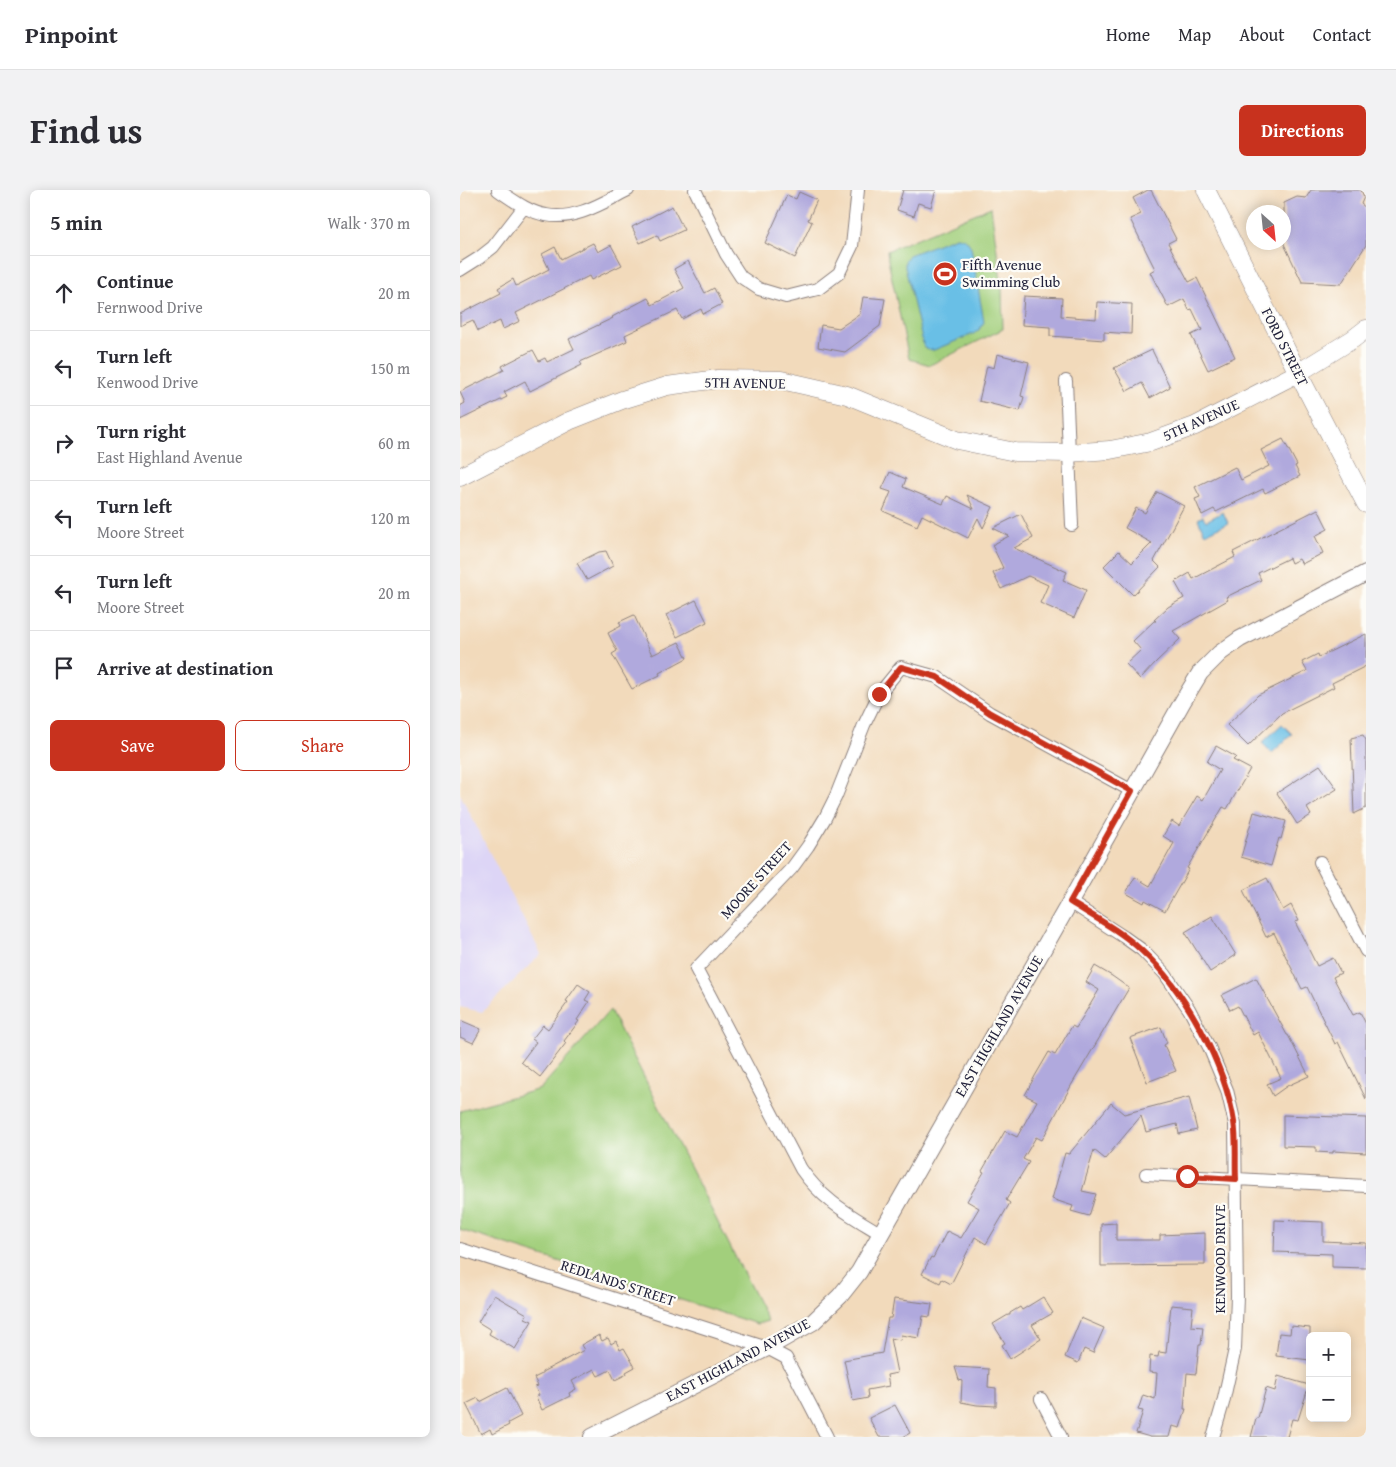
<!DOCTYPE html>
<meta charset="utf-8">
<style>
:root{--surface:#fff;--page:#f2f2f3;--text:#2b2b33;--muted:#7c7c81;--line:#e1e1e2;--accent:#c8321e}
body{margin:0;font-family:"Gentium Book Plus",serif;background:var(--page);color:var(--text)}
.controls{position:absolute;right:15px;bottom:15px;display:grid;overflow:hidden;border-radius:8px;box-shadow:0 2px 12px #0003}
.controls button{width:45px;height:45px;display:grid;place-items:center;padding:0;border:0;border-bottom:1px solid var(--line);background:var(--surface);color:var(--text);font:25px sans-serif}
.compass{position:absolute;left:786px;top:15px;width:45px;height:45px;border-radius:50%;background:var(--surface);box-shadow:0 2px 12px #0003;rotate:153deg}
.stop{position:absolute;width:15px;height:15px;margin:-11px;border:4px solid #c8321e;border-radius:50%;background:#fff}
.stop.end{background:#c8321e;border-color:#fff;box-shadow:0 1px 5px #0008}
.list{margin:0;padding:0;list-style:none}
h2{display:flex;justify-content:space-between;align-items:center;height:65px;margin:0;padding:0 20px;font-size:21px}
h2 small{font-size:16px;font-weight:400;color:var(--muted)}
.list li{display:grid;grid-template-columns:32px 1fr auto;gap:15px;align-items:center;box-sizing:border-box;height:75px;padding:0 20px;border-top:1px solid var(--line)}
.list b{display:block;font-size:19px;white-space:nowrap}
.list p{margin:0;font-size:16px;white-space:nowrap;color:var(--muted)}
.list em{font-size:16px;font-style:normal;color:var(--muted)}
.actions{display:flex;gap:10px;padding:15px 20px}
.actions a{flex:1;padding:11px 0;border:1px solid var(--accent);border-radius:8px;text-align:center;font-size:18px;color:var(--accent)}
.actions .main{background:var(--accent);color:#fff}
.icon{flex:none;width:28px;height:28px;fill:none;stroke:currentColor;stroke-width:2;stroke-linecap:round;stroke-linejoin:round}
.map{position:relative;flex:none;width:906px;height:1247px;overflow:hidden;border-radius:8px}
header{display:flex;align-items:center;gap:30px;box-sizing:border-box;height:70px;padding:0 25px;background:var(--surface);border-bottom:1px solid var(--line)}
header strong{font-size:24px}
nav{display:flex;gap:28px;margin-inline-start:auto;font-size:18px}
.intro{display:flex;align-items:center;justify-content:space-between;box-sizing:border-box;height:120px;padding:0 30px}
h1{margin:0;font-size:35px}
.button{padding:12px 22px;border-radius:8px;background:var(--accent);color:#fff;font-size:18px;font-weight:700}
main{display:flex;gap:30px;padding:0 30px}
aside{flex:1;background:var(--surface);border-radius:8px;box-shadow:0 2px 12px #0003}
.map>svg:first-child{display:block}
.built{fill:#ddd5f6}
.green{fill:#a2cf7c;stroke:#62785c}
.water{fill:#69bfe6;stroke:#467090}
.building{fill:#b0a9dd}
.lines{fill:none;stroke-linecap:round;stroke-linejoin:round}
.minor-casing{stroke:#8a7e7b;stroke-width:14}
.tertiary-casing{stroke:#8a7e7b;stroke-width:18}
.secondary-casing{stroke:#8a7e7b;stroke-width:19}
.minor{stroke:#fff;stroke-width:12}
.tertiary{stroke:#fff;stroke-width:16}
.secondary{stroke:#fff;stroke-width:18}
.route{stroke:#c8321e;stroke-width:6}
.labels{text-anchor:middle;stroke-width:4.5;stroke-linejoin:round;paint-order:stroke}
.poi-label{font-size:15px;fill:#22223b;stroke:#fdfcf7;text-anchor:start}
.street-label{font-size:15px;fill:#22223b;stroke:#fdfcf7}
</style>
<header>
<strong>Pinpoint</strong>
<nav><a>Home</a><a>Map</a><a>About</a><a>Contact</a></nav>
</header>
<div class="intro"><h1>Find us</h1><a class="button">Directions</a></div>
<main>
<aside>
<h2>5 min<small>Walk · 370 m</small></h2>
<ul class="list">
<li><svg class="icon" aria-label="ahead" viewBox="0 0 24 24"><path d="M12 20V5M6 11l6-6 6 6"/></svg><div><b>Continue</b><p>Fernwood Drive</p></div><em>20 m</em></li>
<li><svg class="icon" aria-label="left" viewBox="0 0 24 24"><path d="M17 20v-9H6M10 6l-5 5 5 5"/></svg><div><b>Turn left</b><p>Kenwood Drive</p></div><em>150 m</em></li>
<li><svg class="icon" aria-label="right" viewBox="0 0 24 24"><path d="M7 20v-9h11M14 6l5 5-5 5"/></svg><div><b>Turn right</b><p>East Highland Avenue</p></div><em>60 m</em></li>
<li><svg class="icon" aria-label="left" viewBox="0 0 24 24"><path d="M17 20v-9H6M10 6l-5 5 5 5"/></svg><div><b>Turn left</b><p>Moore Street</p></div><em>120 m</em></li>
<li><svg class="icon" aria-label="left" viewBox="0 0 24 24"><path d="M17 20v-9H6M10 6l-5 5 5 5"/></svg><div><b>Turn left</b><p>Moore Street</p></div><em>20 m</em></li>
<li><svg class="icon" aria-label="arrive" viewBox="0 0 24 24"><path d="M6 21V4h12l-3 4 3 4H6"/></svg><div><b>Arrive at destination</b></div></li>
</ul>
<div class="actions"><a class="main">Save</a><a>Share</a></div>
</aside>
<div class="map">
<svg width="906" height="1247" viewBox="0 0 906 1247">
<rect width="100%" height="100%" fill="#fdfcf7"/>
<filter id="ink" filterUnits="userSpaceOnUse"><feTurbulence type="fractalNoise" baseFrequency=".02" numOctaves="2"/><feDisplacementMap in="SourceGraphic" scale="10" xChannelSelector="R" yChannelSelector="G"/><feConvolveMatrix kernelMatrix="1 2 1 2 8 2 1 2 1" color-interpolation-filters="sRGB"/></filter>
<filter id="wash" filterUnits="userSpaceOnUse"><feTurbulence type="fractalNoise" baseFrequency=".0096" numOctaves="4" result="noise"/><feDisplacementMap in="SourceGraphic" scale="20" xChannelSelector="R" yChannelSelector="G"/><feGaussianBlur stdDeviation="1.12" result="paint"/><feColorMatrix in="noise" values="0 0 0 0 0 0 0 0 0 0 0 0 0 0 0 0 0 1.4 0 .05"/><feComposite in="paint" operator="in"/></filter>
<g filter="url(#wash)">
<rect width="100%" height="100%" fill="#f2dabb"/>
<path class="built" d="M0 604 81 764 22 822 0 817Z"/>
<path class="green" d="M531 17 542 98 543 139 470 175 449 169 428 70 427 61Z
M150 820 308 1131 297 1134 0 1040V921L80 899Z"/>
<path class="water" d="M496 47C505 48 507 50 511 57L524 132 518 141 513 144 474 160H469L464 158 462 149 445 77V71L449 65Z
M763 322 768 333 745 344 738 329 743 326 746 331Z
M822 534 832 544 812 563 802 553Z"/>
<g id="blocks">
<path class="building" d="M443 0H476L471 17 458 13 454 26 437 20Z
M688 0H691L716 49 708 53 729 92 737 88 775 167 748 180 731 145 742 140 732 119 729 120 724 109 708 117 690 82 695 79 670 29 681 24 673 8Z
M851 0H901L904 7 901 14 906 18V55L881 94 842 92 824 54V13L837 7 846 8Z
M339 2 357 10 348 30 352 32 335 68 305 53 327 5 336 9Z
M212 16 224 40 200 51 197 45 180 53 172 37Z
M133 53 138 62 151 55 162 75 131 90 129 86 56 123 60 131 43 139 40 131 18 141 13 130 0 136V124L41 103 38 98 53 89 56 96 89 79 82 64 95 57 101 69Z
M228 71 245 103 254 98 262 114 243 124 241 119 222 129 217 120 165 145 167 151 120 172 122 175 70 201 65 191 44 202 47 207 0 230V216L5 213 0 202 44 180 42 176 73 160 79 171 85 168 87 172 114 159 109 149 153 128 152 127 188 108 192 115 224 98 214 79Z
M564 106 602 108 601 126 636 129 637 112 672 114 671 144 644 142V150L590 146V137L562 135Z
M403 107 425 109 420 136 385 162 358 157 361 135 379 138 400 124Z
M692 160 710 197 690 208 682 193 667 201 654 178Z
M537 164 569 172 561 206 564 207 560 221 519 211 527 176 534 178Z
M823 249 837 275 835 276 840 286 805 303 803 299 756 322 754 319 742 325 735 309 740 307 735 297 775 277 781 290 809 276 801 260Z
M430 282 446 289 443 297 483 314 487 306 514 319 507 305 533 317 523 338 518 328 508 348 462 325 457 336 423 321 431 302 422 299Z
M697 302 724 316 694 371 700 377 673 405 644 376 659 361 672 373 692 353 665 338 676 318 685 323Z
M858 319 868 339 855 346 863 363 842 374 839 369 831 373 829 368 798 383 801 390 766 407 768 410 713 441 720 449 696 472 680 489 666 474 681 460 673 451 694 431H696L694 430 708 417 724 408 715 392 730 383 733 389 775 367 773 362Z
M561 324 573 348 554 358 607 382 603 390 626 400 614 428 580 413 588 395 568 386 541 399 533 383 543 378 532 355 549 346 533 338Z
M146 361 153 376 127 390 117 373 139 362Z
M236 410 247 432 217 447 206 425Z
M174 425 192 465 219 452 227 468 199 483 200 485 172 499 152 464 157 461 148 443 161 436 159 432Z
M906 444V476L872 493 874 497 822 523 788 556 767 535 798 505 847 481 842 472 858 464 859 467Z
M903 545 906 550V618L894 624 891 548Z
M756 556 776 567 773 570 790 579 767 619 763 617 727 678 729 679 705 721 685 710 684 713 666 703 675 687 690 696 714 653 703 646 712 631 719 636 737 606 743 610 760 580 747 572Z
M860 575 877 599 847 618 851 625 837 634 817 603Z
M794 622 826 631 821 649 819 648 811 676 781 667Z
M807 688 823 720 831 715 839 731 835 732 857 776 873 768 881 783 873 787 893 825 900 822 906 834V909L878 852 875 854 847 797 842 799 814 743 806 747 783 700Z
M752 726 776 765 750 782 725 742Z
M635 776 652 786 669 798 612 894 582 950 576 947 563 969 569 972 546 1010 550 1013 526 1054 515 1047 491 1094 482 1089 480 1093 462 1084 471 1067 473 1068 487 1041 501 1048 519 1018 507 1011 524 982 522 981 545 941 557 947 577 911 565 905 575 886 589 862 595 865 612 836 616 838 639 800 626 792Z
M796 788 827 845H828L849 886 827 896 813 906 807 894 821 888 798 842 793 845 778 816 770 820 762 805Z
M118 794 130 802 125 810 129 812 117 830 119 831 104 851 106 853 80 887 61 872 76 852 72 849 83 835 88 839 108 812 106 811Z
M0 830 21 839 13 853 0 847Z
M701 837 707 853 704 855 716 881 687 892 670 848Z
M729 907 737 940 719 944 717 934 686 942 681 926 645 969 634 960 622 1001 636 1004 629 1026 611 1021 613 1016 592 1009 605 963 609 964 651 913 664 924Z
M823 925 906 928V963L873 961V963L856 962V957L823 956Z
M815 1030 863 1032V1051L906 1053V1078L872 1077V1064L814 1062Z
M656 1033V1050H700V1045L745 1043V1075L641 1076V1034Z
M34 1105 67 1124 65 1128 72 1131 55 1159 29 1144 31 1140 18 1132Z
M583 1107 593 1123 572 1135 581 1149 550 1169 542 1155 545 1153 533 1134 548 1125H550V1123L560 1117 562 1120Z
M434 1109 472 1114 470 1127 463 1126 459 1148 441 1145 440 1150 430 1148 437 1183 427 1185 429 1196 407 1200 408 1208 393 1211 384 1170 422 1163 428 1128H431Z
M711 1115 733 1117 731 1136 743 1137 741 1155H739L736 1184 727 1183 724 1219H726L720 1238 712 1236 709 1247H690L676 1243 683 1221 678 1220 683 1205 695 1209 697 1183 689 1182 690 1166 698 1167 699 1162 706 1163Z
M621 1128 644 1138 633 1163 624 1159 618 1173 605 1167Z
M831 1136 850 1138V1170L816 1166 819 1143 830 1144Z
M139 1145 142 1151 148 1148 151 1154 156 1151 160 1160 164 1158 175 1177 166 1182 167 1184 155 1190 150 1180 138 1186 134 1179 112 1191 116 1199 109 1203 110 1206 82 1220 76 1207 79 1205 75 1197 78 1196 74 1188 82 1184V1182L124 1160 121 1155Z
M495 1177 529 1179 528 1197 536 1198V1216L517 1215 501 1212 502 1191 499 1190Z
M818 1186 849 1195 838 1230 832 1229 827 1247H791L796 1228H798L806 1198 815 1201Z
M47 1198 61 1226 48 1233 49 1235 32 1244 30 1239 21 1244 6 1214 18 1208 20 1212Z
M435 1215 450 1243 443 1247H419L409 1228Z"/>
</g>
</g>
<g filter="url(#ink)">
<use href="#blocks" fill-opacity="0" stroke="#8a7e7b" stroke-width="1"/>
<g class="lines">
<defs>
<path id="minor" d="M38 0C53 10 68 22 86 25 115 31 144 12 168 0
M235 0 266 64 281 87 299 99 326 107 358 99 379 83 392 56 398 0
M0 80 19 68 33 57 64 17
M606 191 612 335
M860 672 906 761
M610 712 664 747 682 760 705 784 729 819 749 857 767 900 775 934 777 1106 775 1159 763 1213 753 1247
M686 984 906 996
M421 1044C389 1024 363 1011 341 979L236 779 332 678 348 656 365 628 376 606 404 535 419 504 441 477 477 487 530 523 672 601
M0 1059 307 1158 326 1168 367 1247
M581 1209 601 1247"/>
<path id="tertiary" d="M132 1247 307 1158 353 1132 380 1106 399 1082 610 712 723 511 740 483 760 463 780 449 906 383"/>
<path id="secondary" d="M746 0 838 183 906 314
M0 287 109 231 162 210 207 196 258 189 321 190 387 205 497 250 555 262 608 263 650 260 691 252 735 236 838 183 893 149 906 139"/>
</defs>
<use href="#minor" class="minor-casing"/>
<use href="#tertiary" class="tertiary-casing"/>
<use href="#secondary" class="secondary-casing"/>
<use href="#minor" class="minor"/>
<use href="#tertiary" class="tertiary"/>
<use href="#secondary" class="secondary"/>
</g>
</g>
<g class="lines" filter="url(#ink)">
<path class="route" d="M419 504 441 477 477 487 530 523 672 601 610 712C634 727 661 741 682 761 725 800 765 874 774 932 777 950 775 970 776 989L727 986"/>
</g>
<defs>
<symbol id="stadium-disc" viewBox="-11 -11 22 22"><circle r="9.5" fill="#c8321e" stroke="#fdfcf7"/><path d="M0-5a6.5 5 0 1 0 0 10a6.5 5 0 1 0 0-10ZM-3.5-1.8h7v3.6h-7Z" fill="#fff"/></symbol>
</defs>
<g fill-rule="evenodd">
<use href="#stadium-disc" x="471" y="70" width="28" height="28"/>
</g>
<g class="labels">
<g class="poi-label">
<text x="502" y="80">Fifth Avenue<tspan x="502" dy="17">Swimming Club</tspan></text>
</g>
<g class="street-label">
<text transform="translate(825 157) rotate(63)" y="5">FORD STREET</text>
<text transform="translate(285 193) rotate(1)" y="5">5TH AVENUE</text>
<text transform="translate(741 230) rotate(-24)" y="5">5TH AVENUE</text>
<text transform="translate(296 690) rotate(-48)" y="5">MOORE STREET</text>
<text transform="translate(539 836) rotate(-60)" y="5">EAST HIGHLAND AVENUE</text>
<text transform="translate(760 1069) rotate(-90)" y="5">KENWOOD DRIVE</text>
<text transform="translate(158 1093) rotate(18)" y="5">REDLANDS STREET</text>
<text transform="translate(278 1170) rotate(-28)" y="5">EAST HIGHLAND AVENUE</text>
</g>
</g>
</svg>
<div class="controls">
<button>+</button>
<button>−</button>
</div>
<svg class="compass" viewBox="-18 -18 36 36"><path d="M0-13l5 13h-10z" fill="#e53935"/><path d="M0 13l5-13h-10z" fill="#7c7c81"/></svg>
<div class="stop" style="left:727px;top:986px"></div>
<div class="stop end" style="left:419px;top:504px"></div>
</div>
</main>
